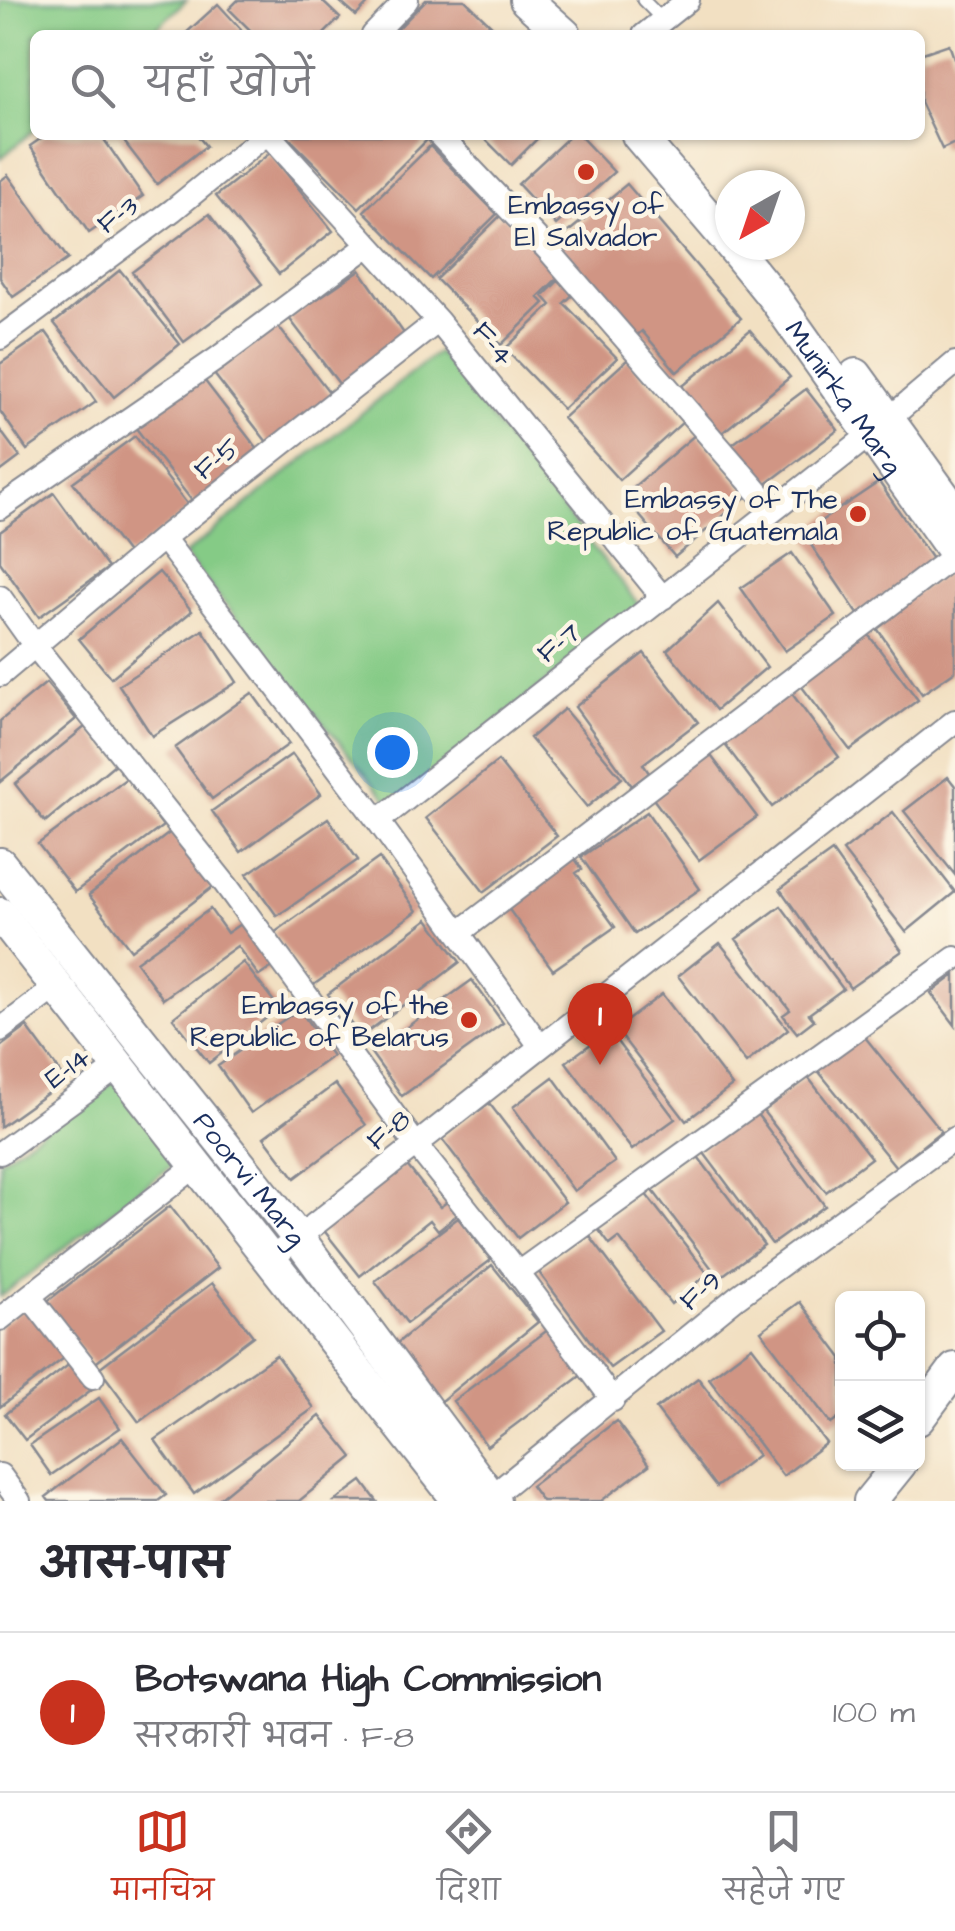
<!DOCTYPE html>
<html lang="hi">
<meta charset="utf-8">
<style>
:root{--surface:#fff;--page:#f2f2f3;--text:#2b2b33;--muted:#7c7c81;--line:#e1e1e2;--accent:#c8321e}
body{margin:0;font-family:"Architects Daughter","Playpen Sans Deva",sans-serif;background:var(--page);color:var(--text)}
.controls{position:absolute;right:30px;bottom:30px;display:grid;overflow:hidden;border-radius:15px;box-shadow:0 2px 8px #0004}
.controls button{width:90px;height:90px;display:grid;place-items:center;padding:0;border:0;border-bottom:2px solid var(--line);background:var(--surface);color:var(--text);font:50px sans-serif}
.compass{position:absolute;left:715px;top:170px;width:90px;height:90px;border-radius:50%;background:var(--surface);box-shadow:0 2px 8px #0004;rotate:220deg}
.you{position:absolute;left:392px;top:752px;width:35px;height:35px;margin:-25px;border:8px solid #fff;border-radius:50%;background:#1a73e8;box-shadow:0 0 0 15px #1a73e833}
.badge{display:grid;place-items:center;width:65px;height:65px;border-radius:50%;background:var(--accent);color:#fff;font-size:32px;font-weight:700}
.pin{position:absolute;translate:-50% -82px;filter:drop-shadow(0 2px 5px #0008)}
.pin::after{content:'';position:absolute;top:52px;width:35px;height:30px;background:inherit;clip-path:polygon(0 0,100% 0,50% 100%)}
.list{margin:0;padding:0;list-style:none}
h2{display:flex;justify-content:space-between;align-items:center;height:130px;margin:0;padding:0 40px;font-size:42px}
h2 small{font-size:32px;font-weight:400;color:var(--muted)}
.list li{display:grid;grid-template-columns:65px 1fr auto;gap:30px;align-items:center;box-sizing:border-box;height:160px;padding:0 40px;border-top:2px solid var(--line)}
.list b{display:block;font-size:38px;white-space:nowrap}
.list p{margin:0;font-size:32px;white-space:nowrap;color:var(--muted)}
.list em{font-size:32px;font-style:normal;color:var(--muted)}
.icon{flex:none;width:55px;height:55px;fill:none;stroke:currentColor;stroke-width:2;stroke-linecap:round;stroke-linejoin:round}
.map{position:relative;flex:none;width:955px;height:1501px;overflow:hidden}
.search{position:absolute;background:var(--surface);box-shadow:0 2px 8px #0004;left:30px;right:30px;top:30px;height:110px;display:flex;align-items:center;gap:25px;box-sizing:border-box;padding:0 35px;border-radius:15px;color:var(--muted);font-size:38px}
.sheet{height:290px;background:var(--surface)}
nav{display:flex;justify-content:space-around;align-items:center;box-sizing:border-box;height:140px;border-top:2px solid var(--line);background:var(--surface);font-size:28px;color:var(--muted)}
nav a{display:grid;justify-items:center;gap:5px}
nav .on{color:var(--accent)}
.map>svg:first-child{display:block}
.green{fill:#85cb86;stroke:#507d72;stroke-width:2.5}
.building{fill:#d09584}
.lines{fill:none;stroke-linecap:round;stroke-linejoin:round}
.lane-casing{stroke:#868890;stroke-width:15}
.street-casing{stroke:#868890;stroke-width:26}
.secondary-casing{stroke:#868890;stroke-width:36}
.lane{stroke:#fff;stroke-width:11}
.street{stroke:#fff;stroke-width:22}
.secondary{stroke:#fff;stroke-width:32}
.poi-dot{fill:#c8321e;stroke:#fcf5e5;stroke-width:4}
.labels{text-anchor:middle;stroke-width:9;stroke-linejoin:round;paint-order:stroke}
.poi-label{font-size:28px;fill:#1b2f5e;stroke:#fcf5e5;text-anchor:end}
.street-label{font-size:28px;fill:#1b2f5e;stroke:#fcf5e5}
</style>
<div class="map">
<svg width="955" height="1501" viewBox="0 0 955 1501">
<rect width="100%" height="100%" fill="#fcf5e5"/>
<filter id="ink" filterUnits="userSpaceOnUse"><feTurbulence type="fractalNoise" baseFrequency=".01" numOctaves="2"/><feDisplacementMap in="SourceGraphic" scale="20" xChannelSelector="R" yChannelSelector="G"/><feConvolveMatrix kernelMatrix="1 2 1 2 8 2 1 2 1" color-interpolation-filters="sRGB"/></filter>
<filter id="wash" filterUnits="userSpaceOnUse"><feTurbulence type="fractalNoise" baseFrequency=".0048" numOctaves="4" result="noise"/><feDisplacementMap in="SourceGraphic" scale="40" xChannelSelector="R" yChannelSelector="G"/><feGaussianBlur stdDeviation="2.25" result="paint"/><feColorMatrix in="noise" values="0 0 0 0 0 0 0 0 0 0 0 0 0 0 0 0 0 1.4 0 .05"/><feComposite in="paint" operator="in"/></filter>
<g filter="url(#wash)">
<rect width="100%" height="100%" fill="#f2e0c2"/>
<path class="green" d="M0 0H187L149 35H35V129L0 159Z
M438 352 640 606 393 807 184 555Z
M115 1080 178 1161 0 1297V1160Z"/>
<g id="blocks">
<path class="building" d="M238 0H321L340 18 323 35H255L229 9Z
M338 0H371L356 16Z
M426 0H465L501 35H392Z
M218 4 241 29 239 35H184Z
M949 44 955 61V143L942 149 920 102V54Z
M46 135H101L143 196 89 233 30 146Z
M119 135H197L206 146 157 184Z
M286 135H423L428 139 359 208Z
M481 135H541L511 165Z
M571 135H579L614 172 556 225 518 184Z
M430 146 497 214 431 279 364 211Z
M270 153 333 231 279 274 216 196Z
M8 175 68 259 13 297 0 278V181Z
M627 184 741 318 677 372 642 331 635 337 556 242Z
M209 214 262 284 184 342 132 272Z
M502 214 561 275 538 297 544 303 501 345 436 279Z
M120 270 180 344 114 397 54 323Z
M360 270 405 335 340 385 289 318Z
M563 276 577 291 564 303 617 358 563 409 505 349 551 305 543 296Z
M277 325 333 397 270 446 214 374Z
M750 330 790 377 717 437 678 390Z
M46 332 96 402 27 450 0 411V364Z
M628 359 683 422 619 480 563 418Z
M201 376 262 455 196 506 135 427Z
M806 389 838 430 761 488 730 446Z
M0 430 20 457 0 472Z
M696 434 748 495 675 557 623 496Z
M135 436 191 509 129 556 73 482Z
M879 482 934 562 858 614 803 533Z
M54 493 108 568 39 617 0 562V532Z
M792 553 836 616 785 651 741 588Z
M955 567V671L922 694 872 621Z
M159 572 192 611 111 678 79 639Z
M718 603 767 667 716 710 667 650Z
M864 629 918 700 850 750 796 679Z
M203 630 237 682 152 736 119 685Z
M644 653 698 722 643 764 649 773 632 786 575 707Z
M46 683 76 719 0 782V721Z
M787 687 839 757 772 807 720 738Z
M252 693 289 744 212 799 175 748Z
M564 709 622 778 587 807 530 738Z
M86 726 116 763 45 822 15 784Z
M706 749 757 817 699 860 648 792Z
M292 754 321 794 241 852 212 811Z
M498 761 557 836 484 892 426 818Z
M948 777 955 786V875L904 811Z
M127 778 163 826 75 892 38 844Z
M647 812 700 889 635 934 581 857Z
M893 812 955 892 906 932 843 851Z
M328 818 358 860 277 916 247 874Z
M172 831 214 886 131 950 89 895Z
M832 852 902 951 850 988 780 889Z
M573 856 582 869 576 873 615 927 553 970 505 904Z
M379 858 417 911 312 986 274 933Z
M781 906 843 989 809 1014 814 1020 797 1033 783 1015 790 1010 736 939Z
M210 909 227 933 246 920 277 964 259 976 237 946 163 999 136 962Z
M428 919 460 962 361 1037 328 994Z
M720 943 788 1029 746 1063 678 976Z
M243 962 279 1008 209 1063 173 1018Z
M955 975V1025L931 993Z
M472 980 503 1023 402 1096 371 1053Z
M662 994 732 1086 686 1121 616 1029Z
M299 1009 332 1056 251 1113 218 1066Z
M27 1027 66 1080 0 1127V1047Z
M609 1031 675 1119 632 1150 566 1062Z
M860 1031 941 1131 896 1167 815 1067Z
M807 1076 871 1158 826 1192 763 1111Z
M553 1077 615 1162 574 1191 513 1107Z
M335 1084 366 1125 295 1178 264 1137Z
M489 1103 565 1202 518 1238 442 1139Z
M754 1110 825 1206 772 1244 701 1149Z
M696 1154 764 1245 719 1278 651 1188Z
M405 1163 440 1207 447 1202 457 1215 438 1230 430 1220 360 1276 322 1228Z
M645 1193 708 1274 671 1304 619 1238 610 1245 598 1229Z
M170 1206 218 1268 93 1365 45 1303Z
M458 1218 491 1260 407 1323 375 1281Z
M588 1234 661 1331 610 1368 538 1271Z
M492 1265 538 1322 436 1405 390 1349Z
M212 1283 253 1336 139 1422 99 1368Z
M800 1302 842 1358V1416L831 1424 761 1331Z
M29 1304 68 1355 0 1407V1326Z
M553 1326 587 1371 487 1446 453 1401Z
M752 1346 826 1443 783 1476 709 1378Z
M276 1355 314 1408 194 1494 155 1440Z
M71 1363 91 1390 25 1440 5 1414Z
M698 1378 758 1455 716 1487 656 1409Z
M99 1398 120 1428 51 1475 30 1445Z
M320 1416 353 1457 299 1501H216Z
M616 1421 649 1465 601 1501H542L531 1486Z
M122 1438 166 1495 158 1501H49L46 1497Z
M362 1481 377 1501H335Z"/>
</g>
</g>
<g filter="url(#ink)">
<use href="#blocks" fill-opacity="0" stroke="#868890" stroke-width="2.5"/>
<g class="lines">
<defs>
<path id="lane" d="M643 0 663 20"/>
<path id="street" d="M373 35 407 0
M644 35 688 0
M269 135 438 321 663 598
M439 135 550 252 773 509
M0 338 173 210 265 135
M0 508 218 358 369 245
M163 538 378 821 540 1046
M0 597 35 646 226 885 416 1145 518 1273 613 1400
M0 675 163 538 438 321
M378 821 872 433 955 363
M460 932 955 555
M0 1030 58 986
M0 1153 120 1066
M272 1258 955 721
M518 1273 955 958
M30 1297 93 1377
M0 1319 197 1165
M0 1475 19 1501
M486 1501 737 1297 955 1138"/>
<g id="secondary">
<path d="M526 0 565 35"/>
<path d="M638 135 730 243"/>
<path id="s1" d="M731 245 775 299 955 553"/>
<path d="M856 375 955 512"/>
<path id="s2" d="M0 864 299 1239 494 1501"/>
<path d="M0 914 459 1501"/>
<path d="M918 1419 955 1369"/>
<path d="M870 1501 900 1464"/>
</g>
</defs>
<use href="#lane" class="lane-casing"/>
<use href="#street" class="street-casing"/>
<use href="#secondary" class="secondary-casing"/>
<use href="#lane" class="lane"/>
<use href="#street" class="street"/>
<use href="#secondary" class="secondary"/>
</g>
</g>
<g class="poi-dot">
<circle cx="586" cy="172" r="10"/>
<circle cx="858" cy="514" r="10"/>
<circle cx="469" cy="1020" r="10"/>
</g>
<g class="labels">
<g class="poi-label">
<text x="586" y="214" text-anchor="middle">Embassy of<tspan x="586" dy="32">El Salvador</tspan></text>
<text x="838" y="508">Embassy of The<tspan x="838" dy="32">Republic of Guatemala</tspan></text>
<text x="449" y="1014">Embassy of the<tspan x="449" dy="32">Republic of Belarus</tspan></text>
</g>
<g class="street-label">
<text transform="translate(117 214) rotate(-36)" y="10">F-3</text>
<text transform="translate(494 343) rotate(51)" y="10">F-4</text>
<text dy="10" stroke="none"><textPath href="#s1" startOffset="190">Munirka Marg</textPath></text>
<text transform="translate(216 458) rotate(-38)" y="10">F-5</text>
<text transform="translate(558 642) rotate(-38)" y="10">F-7</text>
<text transform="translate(67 1067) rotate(-36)" y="10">E-14</text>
<text transform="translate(388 1129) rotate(-39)" y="10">F-8</text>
<text dy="10" stroke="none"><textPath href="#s2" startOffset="402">Poorvi Marg</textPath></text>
<text transform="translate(700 1290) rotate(-40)" y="10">F-9</text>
</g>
</g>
</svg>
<div class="controls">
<button><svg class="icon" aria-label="locate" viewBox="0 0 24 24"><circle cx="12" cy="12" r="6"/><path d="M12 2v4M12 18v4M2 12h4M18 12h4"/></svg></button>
<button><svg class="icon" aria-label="layers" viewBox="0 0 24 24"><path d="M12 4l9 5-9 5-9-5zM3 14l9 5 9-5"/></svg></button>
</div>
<svg class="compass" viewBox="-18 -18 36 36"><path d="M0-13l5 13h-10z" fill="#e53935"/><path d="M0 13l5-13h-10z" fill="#7c7c81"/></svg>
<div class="you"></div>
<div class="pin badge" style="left:600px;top:1065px">1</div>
<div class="search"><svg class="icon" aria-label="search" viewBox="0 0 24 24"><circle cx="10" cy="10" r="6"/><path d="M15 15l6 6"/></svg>यहाँ खोजें</div>
</div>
<section class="sheet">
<h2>आस-पास<small></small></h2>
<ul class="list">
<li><span class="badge">1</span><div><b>Botswana High Commission</b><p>सरकारी भवन · F-8</p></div><em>100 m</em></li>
</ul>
</section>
<nav>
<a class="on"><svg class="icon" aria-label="map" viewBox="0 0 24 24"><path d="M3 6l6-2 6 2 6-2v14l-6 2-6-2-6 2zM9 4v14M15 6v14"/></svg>मानचित्र</a>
<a><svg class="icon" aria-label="directions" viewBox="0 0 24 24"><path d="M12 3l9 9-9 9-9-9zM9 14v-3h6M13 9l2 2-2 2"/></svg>दिशा</a>
<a><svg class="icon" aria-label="saved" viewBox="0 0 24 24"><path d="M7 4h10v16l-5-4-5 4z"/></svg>सहेजे गए</a>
</nav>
